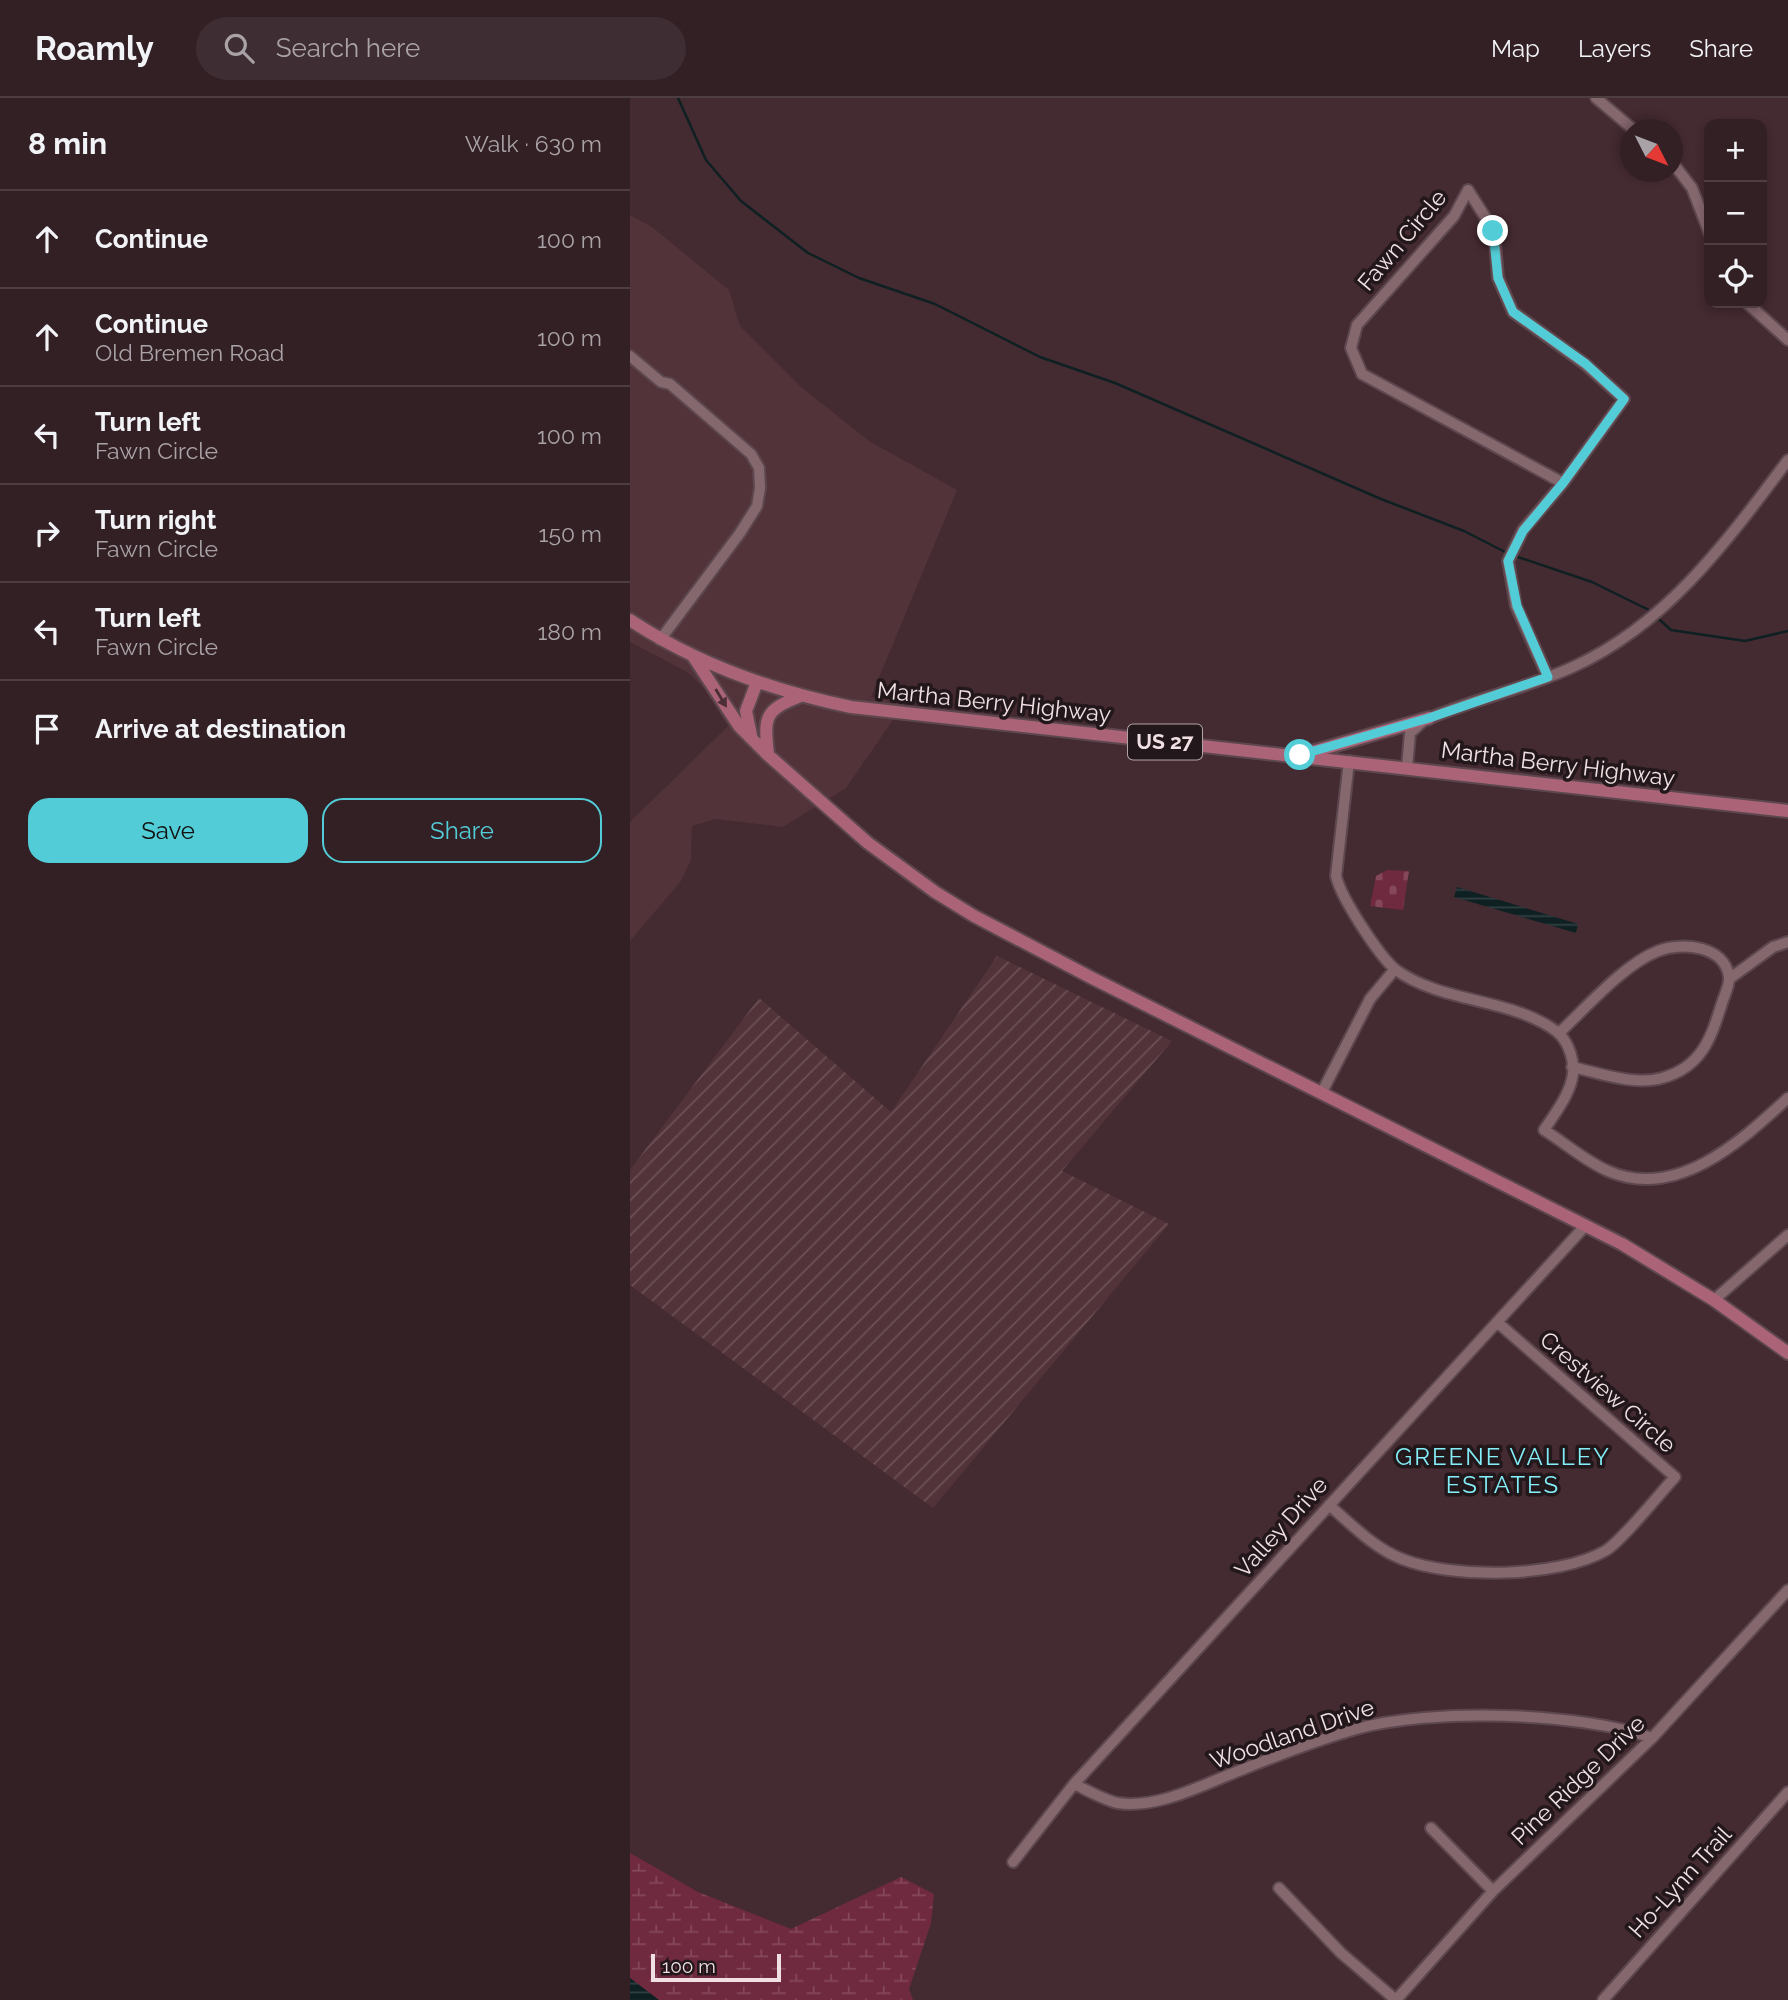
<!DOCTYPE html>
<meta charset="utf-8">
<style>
:root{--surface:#332025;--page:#3e2d32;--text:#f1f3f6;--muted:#a9a3a7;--line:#4e3e42;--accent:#52ccd6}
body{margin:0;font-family:Raleway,sans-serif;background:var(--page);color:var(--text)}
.controls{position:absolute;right:21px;top:21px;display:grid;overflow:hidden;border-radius:14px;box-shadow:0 4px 10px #0003}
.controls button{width:63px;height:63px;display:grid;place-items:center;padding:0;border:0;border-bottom:2px solid var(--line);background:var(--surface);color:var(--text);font:35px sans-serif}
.compass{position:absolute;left:990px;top:21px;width:63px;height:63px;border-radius:50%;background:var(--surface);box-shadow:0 4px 10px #0003;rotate:132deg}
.scale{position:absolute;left:21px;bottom:18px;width:130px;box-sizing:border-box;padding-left:7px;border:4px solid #f0dfe3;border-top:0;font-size:19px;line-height:24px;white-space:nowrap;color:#f0dfe3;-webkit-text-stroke:5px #22171a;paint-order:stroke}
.stop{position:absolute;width:21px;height:21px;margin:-16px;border:5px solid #52ccd6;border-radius:50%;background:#fff}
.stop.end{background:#52ccd6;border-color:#fff;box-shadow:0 2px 7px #0008}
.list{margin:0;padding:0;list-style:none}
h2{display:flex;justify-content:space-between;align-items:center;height:91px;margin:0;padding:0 28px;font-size:30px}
h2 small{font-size:23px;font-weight:400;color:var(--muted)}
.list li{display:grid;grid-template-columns:46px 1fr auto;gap:21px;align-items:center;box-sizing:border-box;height:98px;padding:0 28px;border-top:2px solid var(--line)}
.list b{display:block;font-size:26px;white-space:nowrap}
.list p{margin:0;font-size:23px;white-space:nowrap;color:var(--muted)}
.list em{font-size:23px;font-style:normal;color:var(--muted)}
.actions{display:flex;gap:14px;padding:21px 28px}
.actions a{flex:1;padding:16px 0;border:2px solid var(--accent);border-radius:21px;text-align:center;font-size:24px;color:var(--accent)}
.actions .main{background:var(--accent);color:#111}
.icon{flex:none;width:38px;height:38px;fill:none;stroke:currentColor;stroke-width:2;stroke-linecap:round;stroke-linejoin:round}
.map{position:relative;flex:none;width:1158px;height:1902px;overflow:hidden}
header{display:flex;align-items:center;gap:42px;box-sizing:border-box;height:98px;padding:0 35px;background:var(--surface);border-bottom:2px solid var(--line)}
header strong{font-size:33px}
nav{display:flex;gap:38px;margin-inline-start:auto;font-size:24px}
.search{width:490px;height:63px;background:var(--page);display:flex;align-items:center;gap:18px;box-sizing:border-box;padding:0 24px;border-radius:38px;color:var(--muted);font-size:26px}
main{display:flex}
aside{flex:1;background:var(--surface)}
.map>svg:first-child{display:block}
.built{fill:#52333a}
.industrial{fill:url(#industrial-furrows)}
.wetland{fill:url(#wetland-marsh)}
.cemetery{fill:url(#cemetery-stones)}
.water{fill:url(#water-rules)}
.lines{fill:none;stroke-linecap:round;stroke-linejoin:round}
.stream{stroke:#0f2022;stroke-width:2.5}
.minor-casing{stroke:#5d474e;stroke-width:14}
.major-casing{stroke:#5d474e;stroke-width:16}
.minor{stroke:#85676e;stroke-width:10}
.major{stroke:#aa6377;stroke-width:12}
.oneway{fill:#4b2e36}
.route{stroke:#52ccd6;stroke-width:9}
.labels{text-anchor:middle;stroke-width:7;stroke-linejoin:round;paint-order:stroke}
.shield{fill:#22171a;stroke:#b2a3a7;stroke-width:2}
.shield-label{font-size:21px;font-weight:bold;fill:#f0dfe3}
.street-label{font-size:23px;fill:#f0dfe3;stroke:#22171a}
.neighbourhood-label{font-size:24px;letter-spacing:2px;fill:#84eff9;stroke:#22171a}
</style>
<header>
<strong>Roamly</strong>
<div class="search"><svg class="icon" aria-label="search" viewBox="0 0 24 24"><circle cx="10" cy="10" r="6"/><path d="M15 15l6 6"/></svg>Search here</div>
<nav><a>Map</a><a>Layers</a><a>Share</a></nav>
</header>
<main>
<aside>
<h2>8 min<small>Walk · 630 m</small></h2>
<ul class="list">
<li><svg class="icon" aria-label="ahead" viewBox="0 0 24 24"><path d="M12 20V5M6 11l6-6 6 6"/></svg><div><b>Continue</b></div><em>100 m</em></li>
<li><svg class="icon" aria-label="ahead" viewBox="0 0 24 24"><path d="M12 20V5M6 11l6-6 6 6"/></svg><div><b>Continue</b><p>Old Bremen Road</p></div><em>100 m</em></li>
<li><svg class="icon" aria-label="left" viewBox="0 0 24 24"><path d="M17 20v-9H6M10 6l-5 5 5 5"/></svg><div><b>Turn left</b><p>Fawn Circle</p></div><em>100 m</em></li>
<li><svg class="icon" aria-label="right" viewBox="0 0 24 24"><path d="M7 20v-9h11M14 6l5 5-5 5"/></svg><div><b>Turn right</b><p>Fawn Circle</p></div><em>150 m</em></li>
<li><svg class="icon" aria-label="left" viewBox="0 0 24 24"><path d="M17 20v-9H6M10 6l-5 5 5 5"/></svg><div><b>Turn left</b><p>Fawn Circle</p></div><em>180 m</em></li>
<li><svg class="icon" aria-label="arrive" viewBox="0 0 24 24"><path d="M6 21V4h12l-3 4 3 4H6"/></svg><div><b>Arrive at destination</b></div></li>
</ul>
<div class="actions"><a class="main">Save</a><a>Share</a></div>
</aside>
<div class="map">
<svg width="1158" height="1902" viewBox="0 0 1158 1902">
<defs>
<pattern id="industrial-furrows" width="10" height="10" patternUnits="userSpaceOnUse" patternTransform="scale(1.75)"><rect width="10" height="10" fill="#52333a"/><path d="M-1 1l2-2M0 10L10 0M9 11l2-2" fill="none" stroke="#6b5056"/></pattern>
<pattern id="wetland-marsh" width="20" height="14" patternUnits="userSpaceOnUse" patternTransform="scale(1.75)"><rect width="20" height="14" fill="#702a40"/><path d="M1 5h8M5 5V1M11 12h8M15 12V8" fill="none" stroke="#85485b"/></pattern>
<pattern id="cemetery-stones" width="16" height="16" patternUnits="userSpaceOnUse" patternTransform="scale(1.75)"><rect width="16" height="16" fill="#702a40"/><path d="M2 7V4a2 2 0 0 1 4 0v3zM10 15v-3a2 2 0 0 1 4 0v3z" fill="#85485b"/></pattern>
<pattern id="water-rules" width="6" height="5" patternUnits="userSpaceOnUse" patternTransform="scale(1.75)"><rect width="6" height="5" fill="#0f2022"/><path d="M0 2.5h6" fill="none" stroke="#324042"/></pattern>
</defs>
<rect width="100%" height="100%" fill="#442a31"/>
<path class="built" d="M0 117 22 129 99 192 110 228 170 288 239 343 327 392 241 599 276 603 216 690 153 729 86 721 62 728 61 762 51 783 0 843V724L98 628 72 588 57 574 0 544Z"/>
<path class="industrial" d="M367 858 542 943 432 1073 539 1126 303 1410 0 1187V1072L129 900 261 1014Z"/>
<path class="wetland" d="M0 1755 68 1794 161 1831 271 1779 304 1796 301 1825 279 1891 283 1902H29L0 1880Z"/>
<path class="cemetery" d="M757 772 779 773 773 812 740 808 746 778Z"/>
<path class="water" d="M827 789 948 826 946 835 824 799Z
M0 1880 29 1902H0Z"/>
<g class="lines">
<path class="stream" d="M48 0 76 62 111 103 178 155 229 180 305 206 410 259 485 285 751 401 834 433 879 456
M885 458 962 484 1021 513
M1030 522 1041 532 1115 543 1158 533"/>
<defs>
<path id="minor" d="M966 0 1004 32
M1042 64 1062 90 1079 134
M1117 205 1158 242
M0 258 31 284 40 286 121 356 129 370 130 390 127 408 110 435 30 542
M918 579 886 508 878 463 893 432 933 385 994 301 955 266 883 214 868 180 864 133 838 92 824 118 727 227 721 250 732 276 933 385
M719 663 706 778C711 800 749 858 766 872 812 905 881 900 926 933 939 943 946 965 942 981 938 999 924 1017 914 1032 935 1045 955 1063 978 1073 1047 1103 1111 1043 1158 1000
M777 669 780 635 793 623C842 601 896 591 945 568 1038 525 1098 442 1158 362
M1099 881 1143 849 1158 844
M929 935C956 910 994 866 1028 853 1051 844 1095 847 1099 879 1100 887 1094 898 1092 905 1081 940 1072 969 1032 980 1004 988 970 975 942 969
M692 994 740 901 765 871
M1084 1202 1158 1137
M699 1407C722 1427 744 1450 772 1461 823 1481 927 1480 975 1453 991 1444 1030 1395 1045 1379L867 1224
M444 1686C457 1692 474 1702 488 1705 529 1711 574 1686 611 1672 648 1657 688 1642 726 1631 802 1610 949 1614 1022 1640
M801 1730 863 1793
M383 1764 444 1686 956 1127
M649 1790 711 1855 766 1902
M766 1902 863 1793 1022 1640 1158 1492
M973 1902 1158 1694"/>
<path id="major" d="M0 522C67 566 143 593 221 609L1158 713
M63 558 109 628 138 657 238 745 305 794 344 818 462 880 992 1146 1084 1202 1158 1255
M121 637 116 613 127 584
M138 656C134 619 134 612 171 598
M675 656 799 620"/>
</defs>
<use href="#minor" class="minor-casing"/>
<use href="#major" class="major-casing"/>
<use href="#minor" class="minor"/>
<use href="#major" class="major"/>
</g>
<defs><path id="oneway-solid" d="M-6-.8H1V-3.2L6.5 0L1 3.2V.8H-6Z" transform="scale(1.75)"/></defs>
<use class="oneway" href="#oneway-solid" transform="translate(91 600) rotate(59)"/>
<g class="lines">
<path class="route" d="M670 657 799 620 918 579 887 508 878 463 893 433 933 385 994 301 956 266 883 214 868 180 863 133"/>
</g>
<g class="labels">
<rect class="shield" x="498" y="626.5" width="74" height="35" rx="5"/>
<g class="shield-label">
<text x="535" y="651">US 27</text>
</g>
<g class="street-label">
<text transform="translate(772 142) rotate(-50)" y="8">Fawn Circle</text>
<text transform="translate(364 604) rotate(6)" y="8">Martha Berry Highway</text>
<text transform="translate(928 666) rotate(7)" y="8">Martha Berry Highway</text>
<text transform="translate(978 1294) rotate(41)" y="8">Crestview Circle</text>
<text transform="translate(651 1429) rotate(-48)" y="8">Valley Drive</text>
<text transform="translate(662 1636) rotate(-19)" y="8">Woodland Drive</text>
<text transform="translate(948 1682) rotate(-44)" y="8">Pine Ridge Drive</text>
<text transform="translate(1050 1784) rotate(-48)" y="8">Ho-Lynn Trail</text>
</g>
<g class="neighbourhood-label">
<text x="873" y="1367">GREENE VALLEY<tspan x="873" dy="28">ESTATES</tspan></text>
</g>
</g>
</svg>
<div class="controls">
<button>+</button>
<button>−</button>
<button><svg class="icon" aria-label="locate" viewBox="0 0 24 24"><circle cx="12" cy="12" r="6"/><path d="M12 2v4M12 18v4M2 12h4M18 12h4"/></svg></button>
</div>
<svg class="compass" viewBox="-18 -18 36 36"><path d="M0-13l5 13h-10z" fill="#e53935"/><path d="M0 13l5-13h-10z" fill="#a9a3a7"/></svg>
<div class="scale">100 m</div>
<div class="stop" style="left:670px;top:657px"></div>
<div class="stop end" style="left:863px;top:133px"></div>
</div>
</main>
